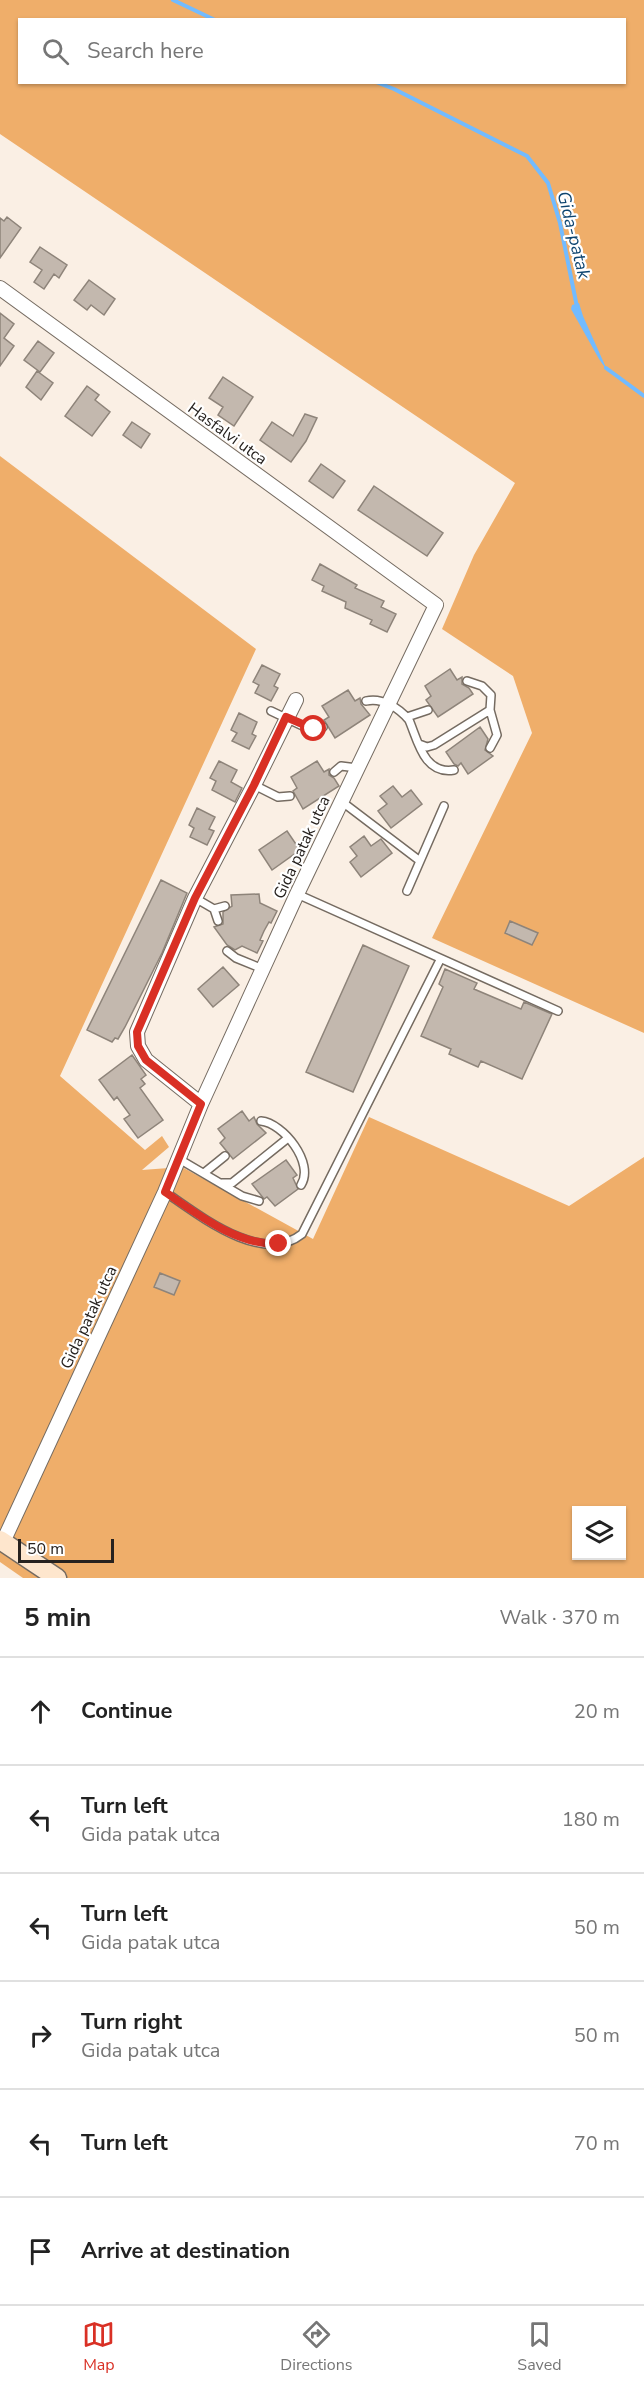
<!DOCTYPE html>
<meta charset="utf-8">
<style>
:root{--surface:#fff;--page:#f2f2f2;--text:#222;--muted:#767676;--line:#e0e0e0;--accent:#d93025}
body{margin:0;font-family:"Nunito Sans",sans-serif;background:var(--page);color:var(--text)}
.controls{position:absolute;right:18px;bottom:18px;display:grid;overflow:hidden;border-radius:0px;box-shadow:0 2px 4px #0004}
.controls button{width:54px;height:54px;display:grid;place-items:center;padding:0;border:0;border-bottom:2px solid var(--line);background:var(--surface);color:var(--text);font:30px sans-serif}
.scale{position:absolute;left:18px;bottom:15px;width:96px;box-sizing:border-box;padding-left:6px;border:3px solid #27221f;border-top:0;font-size:16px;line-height:21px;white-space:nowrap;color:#27221f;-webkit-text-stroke:4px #fff;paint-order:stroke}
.stop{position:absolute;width:18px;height:18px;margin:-14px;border:4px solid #d93025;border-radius:50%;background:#fff}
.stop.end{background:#d93025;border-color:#fff;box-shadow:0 2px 6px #0008}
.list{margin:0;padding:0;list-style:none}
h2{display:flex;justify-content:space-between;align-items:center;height:78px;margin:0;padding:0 24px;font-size:26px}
h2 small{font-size:20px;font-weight:400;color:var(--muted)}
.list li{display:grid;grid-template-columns:39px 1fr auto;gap:18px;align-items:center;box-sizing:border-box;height:108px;padding:0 24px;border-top:2px solid var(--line)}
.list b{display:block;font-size:22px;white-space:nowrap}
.list p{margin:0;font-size:20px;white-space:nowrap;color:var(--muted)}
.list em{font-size:20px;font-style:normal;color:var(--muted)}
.icon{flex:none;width:33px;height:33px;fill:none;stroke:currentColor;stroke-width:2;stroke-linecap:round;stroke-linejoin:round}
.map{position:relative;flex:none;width:644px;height:1578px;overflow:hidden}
.search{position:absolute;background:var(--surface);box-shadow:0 2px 4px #0004;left:18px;right:18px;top:18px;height:66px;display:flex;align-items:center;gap:15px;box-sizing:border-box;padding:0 21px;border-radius:0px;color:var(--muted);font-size:22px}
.sheet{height:726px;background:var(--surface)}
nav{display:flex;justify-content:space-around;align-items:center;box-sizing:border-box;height:84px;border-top:2px solid var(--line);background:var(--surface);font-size:16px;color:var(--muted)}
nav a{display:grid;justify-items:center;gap:3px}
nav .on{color:var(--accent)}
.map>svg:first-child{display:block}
.green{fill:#efae6a;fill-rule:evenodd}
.water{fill:#72bbff}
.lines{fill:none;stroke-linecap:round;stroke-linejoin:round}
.stream{stroke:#72bbff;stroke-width:4}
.building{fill:#c3b8ae;stroke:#8e847a;stroke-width:1.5}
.service-casing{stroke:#756b61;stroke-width:10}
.minor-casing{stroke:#756b61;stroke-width:16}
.secondary-casing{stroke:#756b61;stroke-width:21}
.service{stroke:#fff;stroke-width:7}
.minor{stroke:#fff;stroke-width:14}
.secondary{stroke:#fee6cd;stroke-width:18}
.route{stroke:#d93025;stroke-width:8}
.labels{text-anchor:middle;stroke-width:4.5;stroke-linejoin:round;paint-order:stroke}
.street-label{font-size:16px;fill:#27221f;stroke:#fff}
.water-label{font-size:18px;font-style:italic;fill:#0d446f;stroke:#fff}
</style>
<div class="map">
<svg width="644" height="1578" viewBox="0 0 644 1578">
<rect width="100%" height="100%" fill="#faefe4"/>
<path class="green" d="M0 0H644V1033L432 938 532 733 513 676 442 629 474 555 515 483 0 134ZM20 20H624V82H20Z
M0 456 256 649 60 1076 145 1150 162 1136 169 1147 142 1170 182 1167 313 1239 369 1117 569 1206 644 1157V1578H23L0 1562ZM576 1510H622V1556H576Z"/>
<path class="water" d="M579 303 583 316 608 372 599 359 571 309 572 305Z"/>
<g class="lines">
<path class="stream" d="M173 0 215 20
M376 82 394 89 527 156 548 183 560 223 577 307
M606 368 644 396"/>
</g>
<path class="building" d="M7 217 21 228 0 258V218L4 221Z
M40 247 67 265 59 278 54 274 44 289 34 282 42 270 30 262Z
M89 280 115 299 104 315 91 305 87 310 74 300Z
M0 313 14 324 4 338 14 346 0 366Z
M38 341 54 353 40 372 24 360Z
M37 371 53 383 41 400 26 387Z
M223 377 253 397 234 426 218 415 223 407 209 398Z
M87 386 99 395 95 400 110 412 92 436 65 416Z
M305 414 317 418 306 441 291 462 260 440 272 422 293 436Z
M132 422 150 434 141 448 123 435Z
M321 464 345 481 333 498 309 481Z
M374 486 443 533 427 556 358 510Z
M320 564 357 585 355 588 384 601 381 607 396 614 387 632 370 624 372 620 345 608 346 602 322 591 324 586 312 580Z
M262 665 280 674 274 686 278 688 271 701 255 693 259 685 253 682Z
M450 669 457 680 462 677V684L469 688 473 694 438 717 426 700 431 696 425 686Z
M348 690 355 701 360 698 361 704 370 715 335 738 324 720 329 717 322 706Z
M239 713 257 722 252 734 256 736 249 749 232 741 237 733 231 730Z
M480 727 488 739 485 750 493 756 468 774 461 763 458 766 454 764 446 752Z
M219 761 237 770 231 782 242 788 235 802 212 790 216 781 210 778Z
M317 761 324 772 329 769V775L334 778 339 786 303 809 293 791 297 788 291 777Z
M393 786 402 797 411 790 422 804 391 828 378 811 387 804 380 796Z
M197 808 215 817 209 829 214 831 207 845 190 837 194 828 189 825Z
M287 831 300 850 272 870 259 850Z
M364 836 371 846 381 839 392 853 361 877 350 862 357 856 350 847Z
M161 880 187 893 162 953 125 1027 118 1039 115 1038 112 1042 87 1030Z
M259 894 260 903 277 911 271 923 269 922 264 931 260 940 263 941 257 953 242 946 235 950 227 945 214 927 223 924V912L232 906 231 895Z
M510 921 538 933 532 945 505 933Z
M363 945 409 966 353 1092 306 1072Z
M223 967 239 985 213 1007 198 989Z
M445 969 477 983 474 989 521 1009 524 1002 552 1014 522 1079 481 1061 478 1067 449 1054 451 1049 421 1036 443 987 439 984Z
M132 1055 146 1075 141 1079 145 1084 140 1088 163 1120 138 1138 124 1119 130 1115 117 1097 114 1100 99 1080Z
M242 1111 249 1121 254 1117 257 1124 266 1133 233 1159 220 1143 225 1138 218 1129Z
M286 1160 297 1175 293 1178 298 1189 275 1206 267 1197 264 1199 252 1184Z
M160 1273 180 1281 174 1295 154 1287Z"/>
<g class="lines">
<defs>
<path id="service" d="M467 681 482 686 491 695 490 710 497 735 490 748
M366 701C382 697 399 708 409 720 418 741 424 775 454 770
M271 711 307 728 323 727
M407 717 428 710
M419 744 427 747 434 745 490 710
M334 772 341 766 357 768
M254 785 278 797 290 796
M341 801 420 861
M407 891 444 806
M297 894 558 1011
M195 898 214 909 218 921
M214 909 225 906
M227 951 236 958 263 969
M261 1121C283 1123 315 1163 301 1185
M179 1159 242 1196 259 1201
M204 1173 225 1156
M222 1183H232L288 1138
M165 1192C199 1215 262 1266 302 1234L440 960"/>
<path id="minor" d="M0 288 436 605 297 894 201 1104 165 1192 3 1542
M201 1104 146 1060 138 1046 137 1032 195 898 254 785 296 700"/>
<path id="secondary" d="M0 1540 57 1578"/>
</defs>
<use href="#service" class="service-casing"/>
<use href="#minor" class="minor-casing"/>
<use href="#secondary" class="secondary-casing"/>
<use href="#service" class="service"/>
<use href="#minor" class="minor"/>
<use href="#secondary" class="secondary"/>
</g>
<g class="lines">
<path class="route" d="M279 1244C236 1245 199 1215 165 1192L201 1104 146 1060 138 1046 137 1032 195 898 254 785 286 717 314 729"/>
</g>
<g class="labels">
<g class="street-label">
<text transform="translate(228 433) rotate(36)" y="6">Hasfalvi utca</text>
<text transform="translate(301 847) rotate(-65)" y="6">Gida patak utca</text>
<text transform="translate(88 1317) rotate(-65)" y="6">Gida patak utca</text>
</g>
<g class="water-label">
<text transform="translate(574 235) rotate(76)" y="6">Gida-patak</text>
</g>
</g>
</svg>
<div class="controls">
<button><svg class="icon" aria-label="layers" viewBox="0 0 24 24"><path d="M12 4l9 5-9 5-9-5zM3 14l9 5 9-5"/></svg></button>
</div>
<div class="scale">50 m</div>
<div class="stop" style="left:314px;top:729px"></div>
<div class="stop end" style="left:279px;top:1244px"></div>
<div class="search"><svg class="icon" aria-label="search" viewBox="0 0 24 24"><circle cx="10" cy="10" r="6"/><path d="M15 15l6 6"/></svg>Search here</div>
</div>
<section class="sheet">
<h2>5 min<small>Walk · 370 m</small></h2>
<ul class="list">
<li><svg class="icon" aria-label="ahead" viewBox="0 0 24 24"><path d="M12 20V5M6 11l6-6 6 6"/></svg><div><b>Continue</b></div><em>20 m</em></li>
<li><svg class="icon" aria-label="left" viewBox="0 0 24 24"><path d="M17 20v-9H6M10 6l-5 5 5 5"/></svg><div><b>Turn left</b><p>Gida patak utca</p></div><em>180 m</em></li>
<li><svg class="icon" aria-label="left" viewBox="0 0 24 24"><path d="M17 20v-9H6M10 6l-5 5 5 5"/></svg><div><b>Turn left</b><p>Gida patak utca</p></div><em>50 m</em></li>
<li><svg class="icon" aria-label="right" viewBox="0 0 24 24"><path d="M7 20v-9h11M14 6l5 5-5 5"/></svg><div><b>Turn right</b><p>Gida patak utca</p></div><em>50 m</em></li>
<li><svg class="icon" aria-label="left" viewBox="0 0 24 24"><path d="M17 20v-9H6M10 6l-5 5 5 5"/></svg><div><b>Turn left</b></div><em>70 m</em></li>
<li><svg class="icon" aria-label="arrive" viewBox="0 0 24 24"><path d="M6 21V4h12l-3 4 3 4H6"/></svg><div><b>Arrive at destination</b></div></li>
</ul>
</section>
<nav>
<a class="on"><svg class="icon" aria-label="map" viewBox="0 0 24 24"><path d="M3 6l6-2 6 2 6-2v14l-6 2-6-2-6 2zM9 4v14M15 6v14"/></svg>Map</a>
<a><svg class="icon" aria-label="directions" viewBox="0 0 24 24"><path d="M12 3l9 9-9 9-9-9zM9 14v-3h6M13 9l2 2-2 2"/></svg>Directions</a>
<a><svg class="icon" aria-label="saved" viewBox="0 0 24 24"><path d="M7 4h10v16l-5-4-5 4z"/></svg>Saved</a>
</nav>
